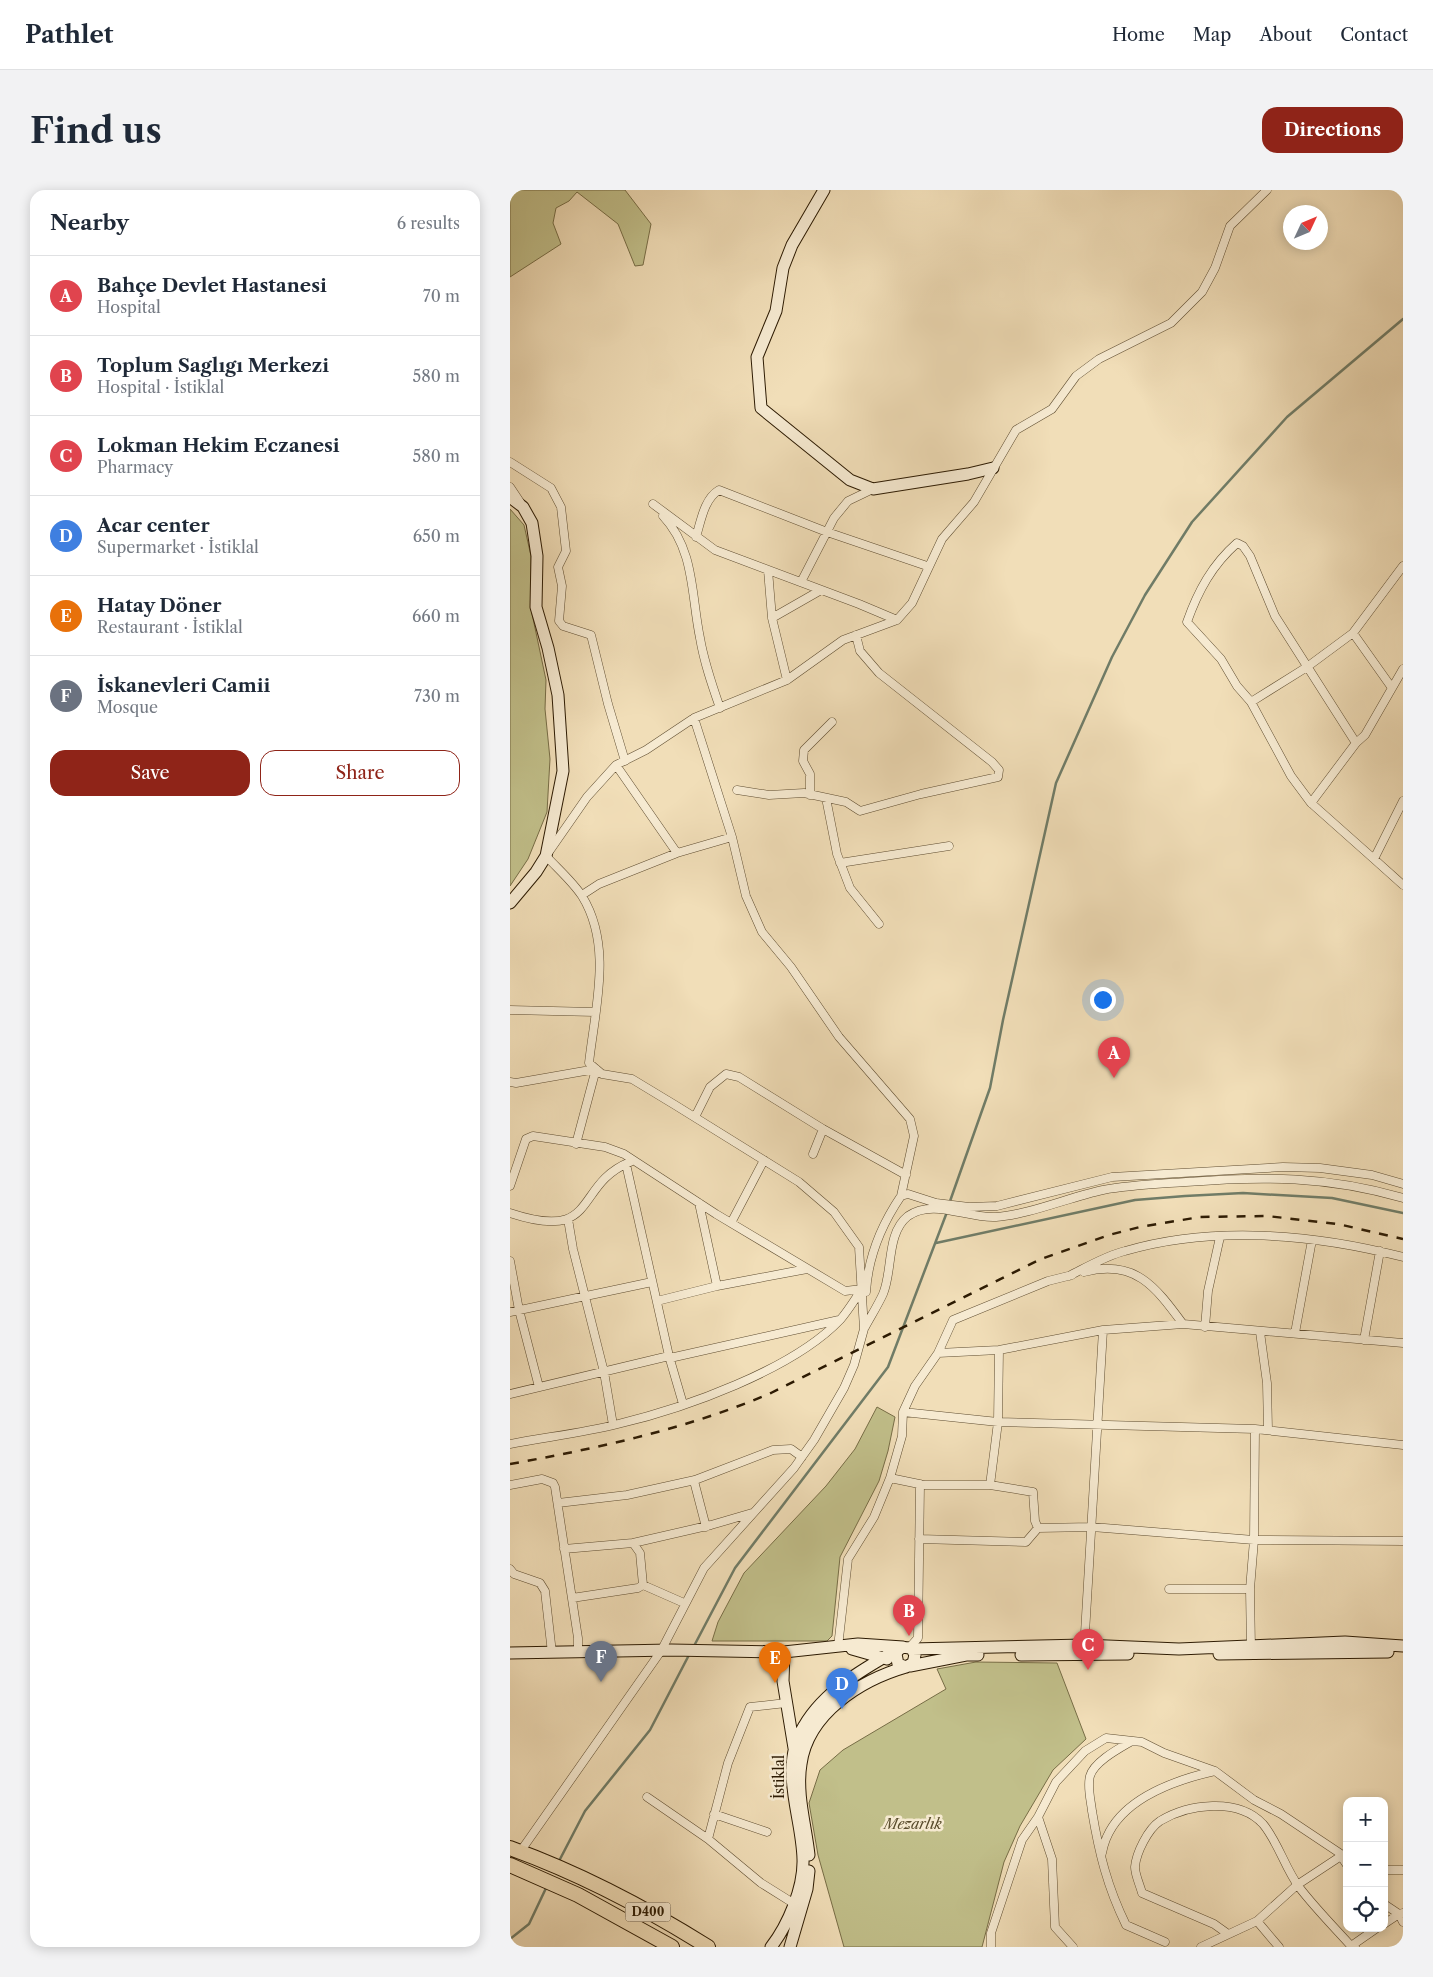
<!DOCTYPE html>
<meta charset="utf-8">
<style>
:root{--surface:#fff;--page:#f2f2f3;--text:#1f2937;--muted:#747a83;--line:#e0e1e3;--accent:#8f2418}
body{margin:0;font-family:"Libre Caslon Text",serif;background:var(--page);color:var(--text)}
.controls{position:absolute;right:15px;bottom:15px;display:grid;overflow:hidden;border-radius:10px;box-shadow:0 2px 12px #0003}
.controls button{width:45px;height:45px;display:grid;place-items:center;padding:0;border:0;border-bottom:1px solid var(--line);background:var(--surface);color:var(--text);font:25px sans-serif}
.compass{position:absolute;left:773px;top:15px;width:45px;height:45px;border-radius:50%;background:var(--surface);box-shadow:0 2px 12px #0003;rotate:46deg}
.you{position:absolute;left:592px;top:809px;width:18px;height:18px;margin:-12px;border:4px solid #fff;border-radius:50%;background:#1a73e8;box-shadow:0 0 0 8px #1a73e833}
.badge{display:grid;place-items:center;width:32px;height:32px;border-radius:50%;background:var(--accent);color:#fff;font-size:16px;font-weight:700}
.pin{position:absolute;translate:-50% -41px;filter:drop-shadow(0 1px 2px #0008)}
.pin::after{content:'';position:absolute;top:26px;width:18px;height:15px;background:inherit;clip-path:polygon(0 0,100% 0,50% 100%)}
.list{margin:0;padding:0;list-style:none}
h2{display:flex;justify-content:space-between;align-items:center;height:65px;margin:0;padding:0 20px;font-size:21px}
h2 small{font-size:16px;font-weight:400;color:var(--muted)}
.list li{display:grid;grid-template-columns:32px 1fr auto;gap:15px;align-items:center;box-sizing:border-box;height:80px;padding:0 20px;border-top:1px solid var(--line)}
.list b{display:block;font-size:19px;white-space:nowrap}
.list p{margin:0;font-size:16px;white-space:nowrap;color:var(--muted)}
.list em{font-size:16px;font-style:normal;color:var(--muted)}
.actions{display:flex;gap:10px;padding:15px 20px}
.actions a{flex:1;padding:11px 0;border:1px solid var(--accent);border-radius:15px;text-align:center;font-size:18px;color:var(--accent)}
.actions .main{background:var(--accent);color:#fff}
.icon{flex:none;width:28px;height:28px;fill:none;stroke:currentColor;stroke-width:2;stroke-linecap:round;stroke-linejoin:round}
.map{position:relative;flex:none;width:893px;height:1757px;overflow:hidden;border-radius:15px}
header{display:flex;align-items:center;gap:30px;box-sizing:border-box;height:70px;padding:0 25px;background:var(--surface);border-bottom:1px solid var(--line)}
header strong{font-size:24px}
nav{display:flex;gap:28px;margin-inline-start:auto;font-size:18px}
.intro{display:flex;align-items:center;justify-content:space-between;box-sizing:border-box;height:120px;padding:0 30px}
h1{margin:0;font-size:35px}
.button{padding:12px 22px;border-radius:15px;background:var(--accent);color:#fff;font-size:18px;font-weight:700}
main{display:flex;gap:30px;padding:0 30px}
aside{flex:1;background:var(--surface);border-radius:15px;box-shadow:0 2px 12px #0003}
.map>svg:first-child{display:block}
.green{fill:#c1bf8a;stroke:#776d46}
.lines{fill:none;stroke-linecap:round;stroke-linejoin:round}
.stream{stroke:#707c67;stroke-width:2.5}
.street-casing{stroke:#5e4c30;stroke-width:9}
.secondary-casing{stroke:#2d1b03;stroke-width:13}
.highway-casing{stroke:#2d1b03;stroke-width:16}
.street{stroke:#f6ead1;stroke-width:8}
.secondary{stroke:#f6ead1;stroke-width:11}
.highway{stroke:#f1deb8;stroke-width:14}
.rail{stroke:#2d1b03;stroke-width:2.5;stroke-dasharray:9 9;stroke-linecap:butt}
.labels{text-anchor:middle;stroke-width:5;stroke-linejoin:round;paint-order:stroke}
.shield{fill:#f6ead1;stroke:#695941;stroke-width:1}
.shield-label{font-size:12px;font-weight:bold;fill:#2d1b03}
.street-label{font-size:14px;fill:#2d1b03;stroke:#f6ead1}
.park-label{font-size:14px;font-style:italic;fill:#594c2c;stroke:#f6ead1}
</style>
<header>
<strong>Pathlet</strong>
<nav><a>Home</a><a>Map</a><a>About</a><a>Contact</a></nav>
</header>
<div class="intro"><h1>Find us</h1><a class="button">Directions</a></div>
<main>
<aside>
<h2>Nearby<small>6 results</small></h2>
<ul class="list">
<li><span class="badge" style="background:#e0444e">A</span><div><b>Bahçe Devlet Hastanesi</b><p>Hospital</p></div><em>70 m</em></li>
<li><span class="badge" style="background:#e0444e">B</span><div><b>Toplum Saglıgı Merkezi</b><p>Hospital · İstiklal</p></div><em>580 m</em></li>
<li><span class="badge" style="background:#e0444e">C</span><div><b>Lokman Hekim Eczanesi</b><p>Pharmacy</p></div><em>580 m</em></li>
<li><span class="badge" style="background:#3f7fe0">D</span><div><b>Acar center</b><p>Supermarket · İstiklal</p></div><em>650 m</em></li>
<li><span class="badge" style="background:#e8710a">E</span><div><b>Hatay Döner</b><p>Restaurant · İstiklal</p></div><em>660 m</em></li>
<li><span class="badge" style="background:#6b7280">F</span><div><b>İskanevleri Camii</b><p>Mosque</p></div><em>730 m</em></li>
</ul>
<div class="actions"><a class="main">Save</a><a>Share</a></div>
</aside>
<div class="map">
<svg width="893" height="1757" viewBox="0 0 893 1757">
<rect width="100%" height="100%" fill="#f1deb8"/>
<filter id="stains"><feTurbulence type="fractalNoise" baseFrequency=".004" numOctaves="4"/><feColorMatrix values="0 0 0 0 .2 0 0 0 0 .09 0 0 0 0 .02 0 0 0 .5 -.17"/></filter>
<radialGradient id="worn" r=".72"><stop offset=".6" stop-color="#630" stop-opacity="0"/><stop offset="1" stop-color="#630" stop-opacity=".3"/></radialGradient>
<path class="green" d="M0 0H115L141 34 133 75 125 76 108 34 67 2 59 11 46 18 43 33 51 54 0 87Z
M0 319 14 335 21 366V419L36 490 35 519 40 569 37 622 18 669 0 696Z
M367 1217 385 1227 378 1261 369 1291 330 1367 322 1446 317 1451H202L208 1432 234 1383 316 1296 345 1259Z
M466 1472 547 1473 576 1549 543 1580 510 1636 494 1672 472 1757H334L308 1665 299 1613 310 1580 333 1560 436 1499 427 1479Z"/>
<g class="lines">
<path class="stream" d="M439 1014 480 898 493 830 546 593 602 467 635 405 682 332 777 227 893 129
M426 1053 625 1010 675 1006 733 1003 822 1008 893 1023
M184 1456 225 1378 378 1177 437 1022
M48 1673 75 1621 140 1540 180 1463
M0 1749 19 1734 37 1696"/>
<defs>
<path id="street" d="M0 272 41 298 51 317 56 361 48 377 52 396 49 431 53 436 81 445 98 514 115 571
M0 297 10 312
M143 314 205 360 349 414 387 430
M153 326C185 360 181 405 190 448 194 472 202 495 210 518
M186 347C191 331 194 309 209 300L317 342 417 376
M258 380 262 428 277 490
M291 392 324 328 338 311 363 299
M262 428 311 400
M843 443 882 498
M893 479 855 545 846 553 801 613 864 669 893 611
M741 512 797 477 843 443 893 376
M184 528 222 647 236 706 252 742 281 777 329 847 400 929 404 946 391 1006
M106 575 167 663
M227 600 259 605 294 603 336 612 350 621 411 604 488 587 489 580 482 572 369 483 350 461 346 445
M300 605V584L293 571 294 560 322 532
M316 608 327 664 340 698 369 734
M801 613 781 586 741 512 727 496 711 469 677 432C688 401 702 375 727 353L733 356 740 366 765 426 846 553
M864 669 893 695
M330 673 439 656
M72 705 89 694 167 663 222 647
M0 820 85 822
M0 892 6 893 86 879 66 954
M185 927 200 897 216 884 229 887 313 939 396 985
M303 964 313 939
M116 974 159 1166 173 1214
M0 996 16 949 23 946 95 957 114 964 206 1024 335 1101 352 1099
M189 1013 207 1096 297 1079
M0 1023C90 1053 63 995 120 972
M58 1029 63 1059 94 1182 103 1235
M221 1033 254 970
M0 1071 9 1120 29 1197
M574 1082C625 1069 645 1096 673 1134
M559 1086C577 1077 595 1066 615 1061 703 1035 805 1044 893 1067
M356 1102C358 1068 372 1034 391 1006L398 1004 426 1013 459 1017 487 1016 602 987 773 977 810 978 862 985 893 994
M147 1111 207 1096
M0 1122 142 1092
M355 1137C361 1126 368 1115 373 1104 383 1081 376 1043 398 1026 423 1008 458 1029 486 1027 518 1025 560 1007 593 1000 620 995 648 994 676 992 753 986 818 986 893 1008
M695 1137 698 1101 710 1047
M750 1142 757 1193 758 1240
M785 1143 802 1050
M854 1150 870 1061
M489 1160 488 1232 480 1295 523 1302 525 1331 528 1338 582 1337 744 1350 893 1351
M428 1163 443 1130 538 1091 562 1085
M160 1168 329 1130
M0 1204 159 1166
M393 1222 488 1232 745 1239 893 1255
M0 1254C36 1247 73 1243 108 1234 175 1218 282 1180 330 1130 338 1121 345 1109 352 1099
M380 1288 414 1295H480
M184 1291 196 1337
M0 1295 32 1289 43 1293 45 1297 68 1448V1463
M48 1313 117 1305 185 1290 263 1260 281 1259 292 1267
M409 1349 516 1352 528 1338
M123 1353 201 1335 242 1323
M54 1359 123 1353 130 1363 133 1395 174 1413
M0 1379 4 1384 30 1393 35 1401 42 1463
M659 1399H740
M62 1408 128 1398 133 1395
M328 1457 338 1369 364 1327 380 1288 392 1246 393 1222 405 1196 428 1163 489 1160 593 1140 673 1134 893 1153
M399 1458 408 1448 410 1294
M741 1459 740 1399 744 1350 745 1239
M574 1460 593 1140
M276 1513 240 1517 218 1573 198 1649 251 1693 283 1713
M620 1552C608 1559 584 1572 580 1586 577 1597 581 1611 582 1621 589 1663 597 1696 616 1735L655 1752
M137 1607 198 1649
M204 1624 257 1642
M528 1627 542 1669 545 1737 563 1757
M10 1662 151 1461 194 1378 284 1278 304 1250 334 1198 344 1175 354 1139 349 1057 324 1022 289 992 165 915 122 889 92 884 79 873C85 818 103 756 72 706 63 692 48 679 36 666L77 607 106 575 136 560 184 528 277 490 333 450 387 430 402 413 432 349 464 312 506 240 542 219 566 186 589 169 661 133 692 102 705 78 720 36 757 0
M592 1663C601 1612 661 1591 705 1581
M831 1666 837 1675
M874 1680H893
M874 1714 889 1724 893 1723
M747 1731 769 1757
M874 1734 889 1724 893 1732
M718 1744 704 1734 632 1703C630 1695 625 1685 625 1677 626 1663 638 1639 650 1631 678 1614 728 1607 753 1634 768 1652 775 1678 789 1697 805 1718 824 1737 842 1757
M481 1757V1743L512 1650 528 1627 546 1592 575 1561 596 1548 632 1552 654 1563 705 1581 744 1610 771 1624 837 1668
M691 1757 747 1731 787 1695 831 1666
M845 1757 844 1754 867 1738"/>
<path id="secondary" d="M314 0 282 55 273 78 266 121 247 167 251 218 340 290 363 299 458 284 483 278
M0 307 13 317 22 333 27 366 26 417 38 458 48 505 53 581 36 666 26 682 0 713
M342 1459 377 1469
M402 1459 405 1465 403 1473 396 1477 388 1474 386 1464C389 1457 395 1456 402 1459L574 1455 669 1459 835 1452 893 1456
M274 1462 273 1491 284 1558
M0 1463 161 1460 274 1462 348 1454 393 1457
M709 1464 878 1462
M511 1465 618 1464
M400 1476 456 1465H468
M299 1665C296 1636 286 1604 291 1574 298 1523 351 1490 396 1477
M261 1757C278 1735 294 1698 293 1669 292 1625 268 1578 294 1536 315 1500 355 1478 390 1458
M280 1757 297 1699 299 1681"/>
<path id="highway" d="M0 1658C69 1683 136 1718 198 1757
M0 1675 68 1705 162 1757"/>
</defs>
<use href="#street" class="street-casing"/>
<use href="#secondary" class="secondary-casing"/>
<use href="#highway" class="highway-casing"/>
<use href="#street" class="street"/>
<use href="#secondary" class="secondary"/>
<use href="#highway" class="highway"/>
<path class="rail" d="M0 1274C89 1258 177 1239 261 1203L531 1069 599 1045 630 1037 690 1027 757 1026 828 1034 893 1049"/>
</g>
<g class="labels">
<rect class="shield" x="115.5" y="1712.5" width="45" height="19" rx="4"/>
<g class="shield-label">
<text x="138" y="1726">D400</text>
</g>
<g class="street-label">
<text transform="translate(269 1587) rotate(-90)" y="5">İstiklal</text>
</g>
<g class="park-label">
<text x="403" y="1639">Mezarlık</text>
</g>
</g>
<rect width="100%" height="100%" filter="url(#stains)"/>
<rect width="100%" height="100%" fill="url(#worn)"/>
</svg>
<div class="controls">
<button>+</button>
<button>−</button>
<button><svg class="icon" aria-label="locate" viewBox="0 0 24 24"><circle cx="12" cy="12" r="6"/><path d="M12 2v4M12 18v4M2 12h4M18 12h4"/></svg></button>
</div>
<svg class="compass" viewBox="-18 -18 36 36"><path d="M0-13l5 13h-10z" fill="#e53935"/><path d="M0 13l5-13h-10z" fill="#747a83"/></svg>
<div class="you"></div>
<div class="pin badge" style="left:604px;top:888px;background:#e0444e">A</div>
<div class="pin badge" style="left:399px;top:1446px;background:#e0444e">B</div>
<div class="pin badge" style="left:578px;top:1480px;background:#e0444e">C</div>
<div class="pin badge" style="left:332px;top:1519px;background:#3f7fe0">D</div>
<div class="pin badge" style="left:265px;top:1493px;background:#e8710a">E</div>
<div class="pin badge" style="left:91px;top:1492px;background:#6b7280">F</div>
</div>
</main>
